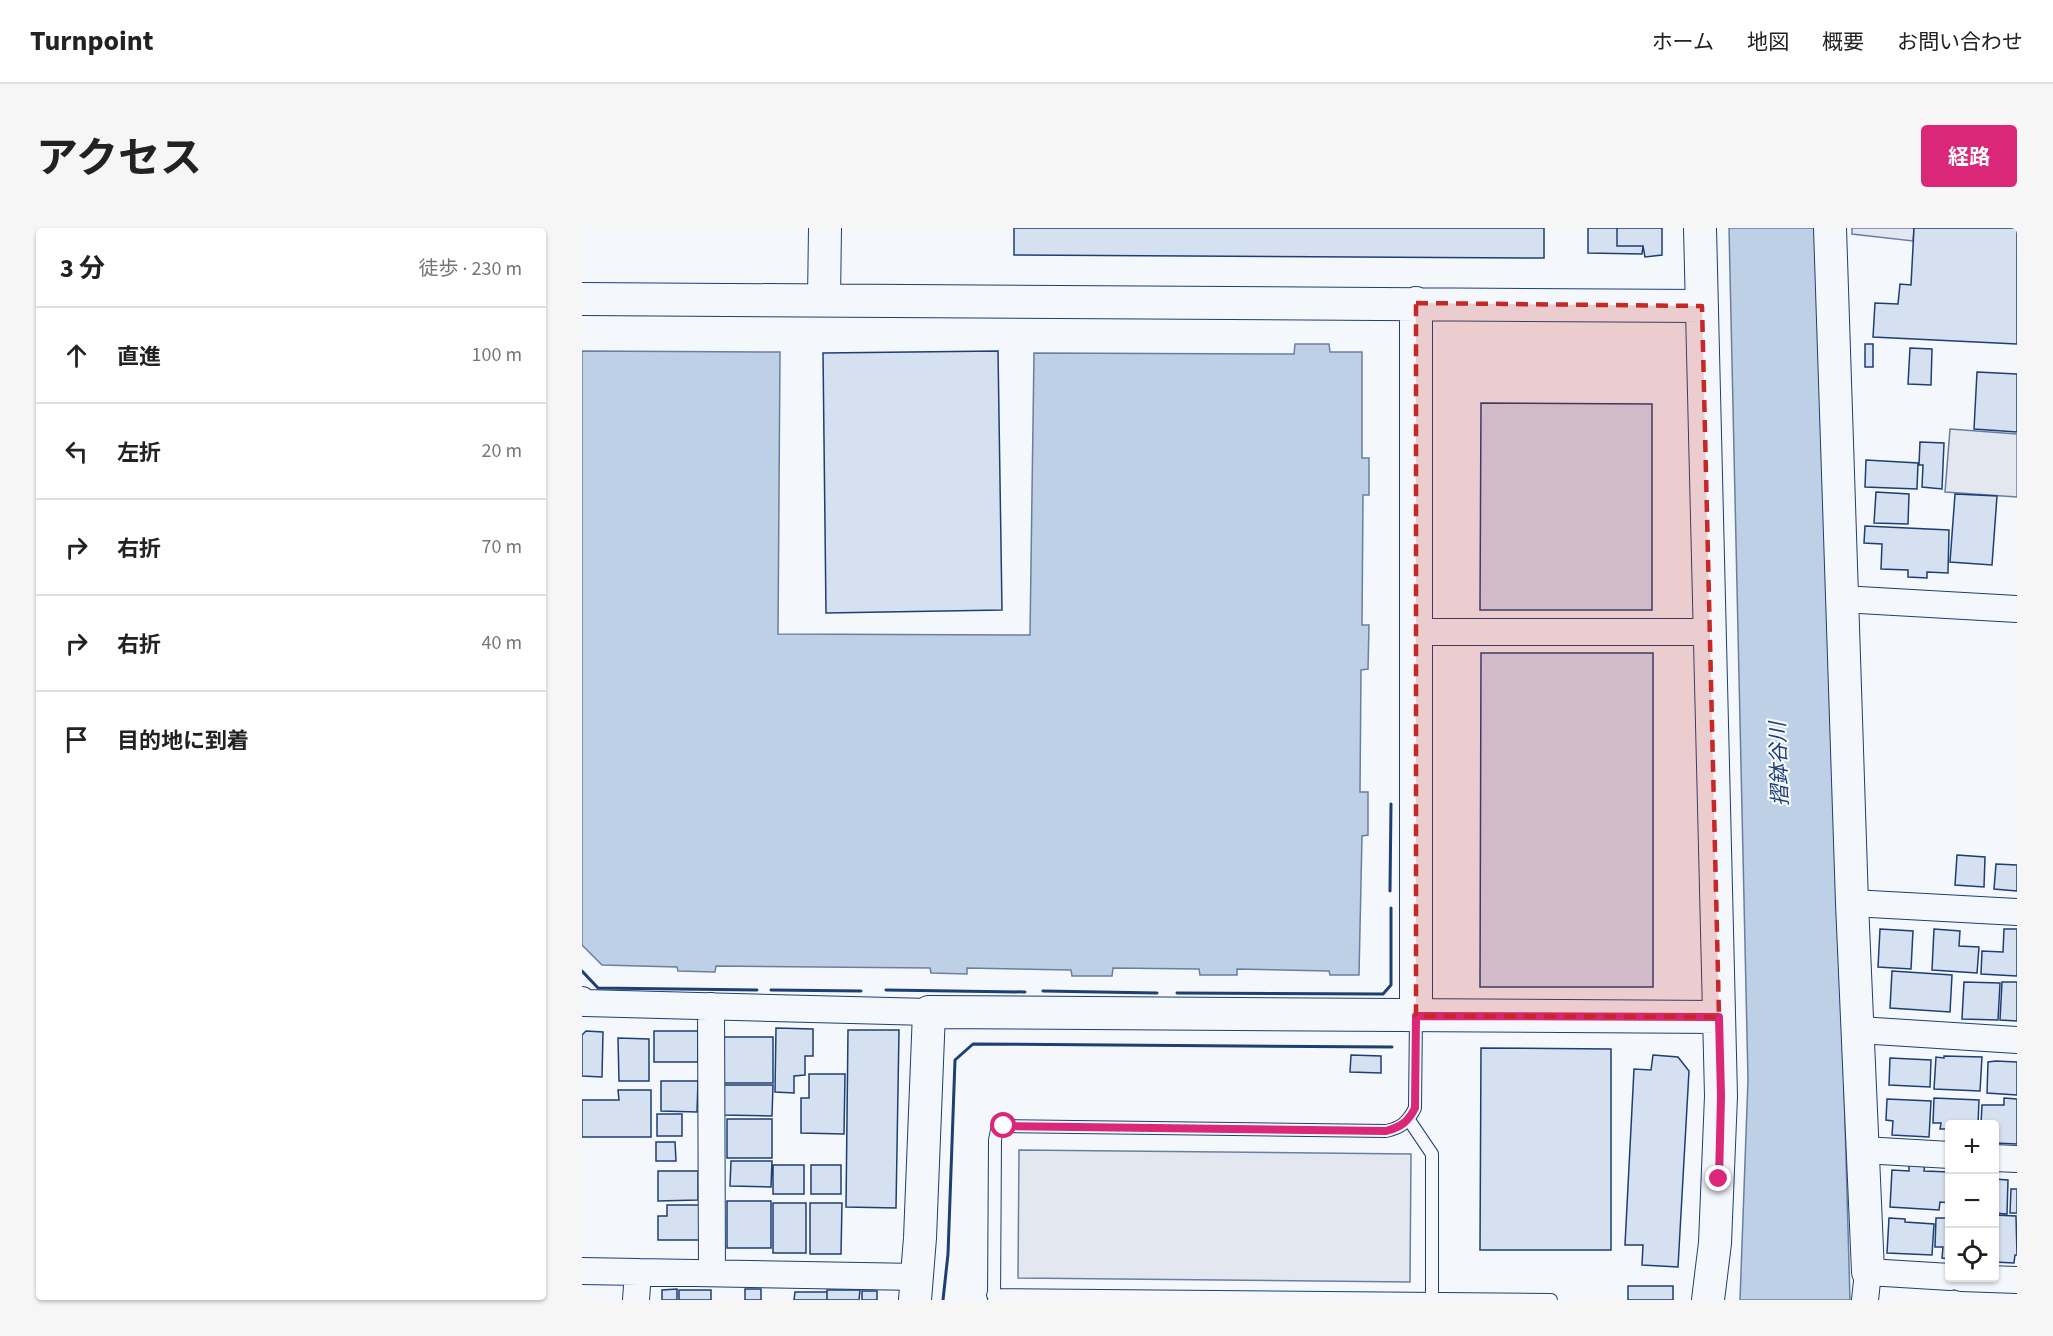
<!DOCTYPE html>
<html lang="ja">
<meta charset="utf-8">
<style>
:root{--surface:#fff;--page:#f6f6f6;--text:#222;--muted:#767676;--line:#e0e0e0;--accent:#db2777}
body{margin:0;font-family:"Source Sans 3","Noto Sans JP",sans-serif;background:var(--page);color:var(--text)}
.controls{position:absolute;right:18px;bottom:18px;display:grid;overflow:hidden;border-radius:6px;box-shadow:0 2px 4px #0004}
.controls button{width:54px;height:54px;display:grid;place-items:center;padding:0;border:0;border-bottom:2px solid var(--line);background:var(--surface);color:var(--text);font:30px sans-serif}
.stop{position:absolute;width:18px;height:18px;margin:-14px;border:4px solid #db2777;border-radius:50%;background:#fff}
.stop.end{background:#db2777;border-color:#fff;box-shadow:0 2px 6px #0008}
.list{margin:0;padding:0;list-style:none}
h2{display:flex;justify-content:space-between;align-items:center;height:78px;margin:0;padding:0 24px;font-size:26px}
h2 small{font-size:20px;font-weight:400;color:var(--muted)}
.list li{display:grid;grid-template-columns:39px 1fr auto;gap:18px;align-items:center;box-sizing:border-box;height:96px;padding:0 24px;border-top:2px solid var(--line)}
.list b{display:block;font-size:22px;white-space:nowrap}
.list em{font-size:20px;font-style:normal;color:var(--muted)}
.icon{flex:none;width:33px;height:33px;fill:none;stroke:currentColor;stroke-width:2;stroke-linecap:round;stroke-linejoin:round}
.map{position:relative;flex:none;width:1435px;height:1072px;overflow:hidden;border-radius:6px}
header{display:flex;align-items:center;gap:36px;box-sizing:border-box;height:84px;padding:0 30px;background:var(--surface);border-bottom:2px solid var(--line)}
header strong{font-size:28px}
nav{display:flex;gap:33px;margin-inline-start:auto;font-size:21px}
.intro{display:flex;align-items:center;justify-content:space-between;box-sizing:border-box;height:144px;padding:0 36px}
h1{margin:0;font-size:42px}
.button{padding:15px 27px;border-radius:6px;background:var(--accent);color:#fff;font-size:21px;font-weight:700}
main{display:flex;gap:36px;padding:0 36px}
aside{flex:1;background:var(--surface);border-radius:6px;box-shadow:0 2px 4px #0004}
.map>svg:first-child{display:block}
.parking{fill:#e3e8f0;stroke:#687fa3;stroke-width:1.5}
.water{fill:#bed0e5;stroke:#687fa3;stroke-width:1.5}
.building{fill:#d5e0f0;stroke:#1d3f73;stroke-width:1.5}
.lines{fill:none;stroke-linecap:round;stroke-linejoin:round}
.service-casing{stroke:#1d3f73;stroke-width:14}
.minor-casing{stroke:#1d3f73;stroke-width:28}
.tertiary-casing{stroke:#1d3f73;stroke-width:34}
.service{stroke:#f4f7fb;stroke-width:12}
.minor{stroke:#f4f7fb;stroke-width:26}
.tertiary{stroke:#f4f7fb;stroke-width:32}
.wall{stroke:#1d3f73;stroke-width:3}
.route{stroke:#db2777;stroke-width:8}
.marked{fill:#c62828;fill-opacity:0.2;stroke:#c62828;stroke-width:4.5;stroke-dasharray:12 8;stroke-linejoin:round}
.labels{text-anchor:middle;stroke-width:4.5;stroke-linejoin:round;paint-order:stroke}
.water-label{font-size:21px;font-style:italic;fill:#1d3f73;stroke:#f4f7fb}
</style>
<header>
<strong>Turnpoint</strong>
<nav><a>ホーム</a><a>地図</a><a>概要</a><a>お問い合わせ</a></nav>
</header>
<div class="intro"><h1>アクセス</h1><a class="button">経路</a></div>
<main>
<aside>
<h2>3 分<small>徒歩 · 230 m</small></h2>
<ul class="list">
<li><svg class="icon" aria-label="ahead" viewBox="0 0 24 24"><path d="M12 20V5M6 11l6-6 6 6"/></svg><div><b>直進</b></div><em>100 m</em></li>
<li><svg class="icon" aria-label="left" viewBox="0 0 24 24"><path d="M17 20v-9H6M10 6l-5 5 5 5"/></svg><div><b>左折</b></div><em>20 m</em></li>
<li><svg class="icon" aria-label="right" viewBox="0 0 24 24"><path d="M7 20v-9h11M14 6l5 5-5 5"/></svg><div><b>右折</b></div><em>70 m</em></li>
<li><svg class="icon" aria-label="right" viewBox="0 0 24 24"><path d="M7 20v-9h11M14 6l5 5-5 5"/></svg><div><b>右折</b></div><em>40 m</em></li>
<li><svg class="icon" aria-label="arrive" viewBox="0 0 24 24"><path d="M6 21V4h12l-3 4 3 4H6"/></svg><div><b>目的地に到着</b></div></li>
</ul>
</aside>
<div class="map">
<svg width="1435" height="1072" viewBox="0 0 1435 1072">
<rect width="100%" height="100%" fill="#f4f7fb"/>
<path class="parking" d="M1270 0H1332L1331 13 1270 6Z
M1368 201 1435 206V269L1363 264Z
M437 922 829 926 828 1054 436 1050Z"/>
<path class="water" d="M1147 0H1238L1268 1072H1158L1166 851Z
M713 116H747L748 124H780V230H787V267H781L780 397H787L786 441 779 442 778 564H786V607L780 608 777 747H748L747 743 655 741V747H618L617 741 531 740 530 748H490L489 742 385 740V746L349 745 348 740 134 738 133 744 96 743 95 739 20 737 0 717V123L198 124 196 406 448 407 452 125 712 126Z"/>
<path class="building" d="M432 0H962V30L432 27Z
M1006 0H1035V18H1061L1060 26 1006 25Z
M1035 0H1080V27L1063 29 1061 18H1035Z
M1332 0H1435V116L1291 109 1293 75 1316 76 1318 56 1329 57Z
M1283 116H1291V139H1283Z
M1328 120 1350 121 1349 157 1326 156Z
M416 123 420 382 244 385 241 125Z
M1395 144 1435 146V204L1392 201Z
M899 175 1070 176V382H898Z
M1338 214 1362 215 1360 261 1340 259 1341 237H1337Z
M1284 232 1336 235 1335 261 1283 259Z
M1294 264 1327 266 1326 296 1292 295Z
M1373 266 1415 268 1410 337 1368 334Z
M1283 298 1367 302 1366 345 1345 344V350L1326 349V342L1299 341 1300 316 1282 315Z
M899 425H1071V759H898Z
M1375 627 1403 629 1402 659 1373 657Z
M1414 636 1435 637V663L1412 661Z
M1298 701 1331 703 1329 741 1296 739Z
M1352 701 1378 703 1377 718 1397 719 1395 745 1350 742Z
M1422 701H1435V748L1399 746 1400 723 1421 724Z
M1310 743 1370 747 1368 784 1308 780Z
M1382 754 1418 755 1416 792 1380 791Z
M1420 754H1435V793L1418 792Z
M194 800 231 801V828H223V847L212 848V865L193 864Z
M266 802H317L314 980 264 979Z
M4 803 21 804 20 849 0 848V807Z
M72 803H116V834H72Z
M139 809H191V855H139Z
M36 810 67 811V853H37Z
M899 820 1029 821V1022H898Z
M769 827 799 828V845L768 844Z
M1071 827 1096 829 1107 843 1096 1039 1060 1037 1061 1017H1043L1052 841 1069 842Z
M1362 828 1400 829 1398 863 1352 861 1354 829 1362 830Z
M1308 830 1349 832 1348 859 1307 857Z
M1414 833 1435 834V867L1405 865 1406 834Z
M227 846H263L262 906 219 905V870H227Z
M79 853H116L115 884 79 883Z
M139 857H191L190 888 139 887Z
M36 862H69V909H0V872H37Z
M1352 870 1397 872 1396 896H1368V901H1358L1359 895H1351Z
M1422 870 1435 871V916L1412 915V896H1399L1400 877H1422Z
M1305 871 1349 873 1347 909 1310 907 1311 893 1304 892Z
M75 886H100V908H75Z
M145 891H190V930H145Z
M74 914H93L94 933H74Z
M149 933H190L189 959 148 958Z
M1327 933 1343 934 1342 943 1368 944V975L1358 974 1357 982 1308 979 1310 942 1327 943Z
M191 937H222V966H191Z
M229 937H259V966H229Z
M76 943H116V972L76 973Z
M1412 951 1426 952 1425 986 1412 985Z
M1429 961H1435V985H1428Z
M145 973H189V1020H145Z
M191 975H224V1025H191Z
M228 975H260L259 1026H228Z
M85 977H121L120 1012H76V988H85Z
M1412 987 1434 988 1435 1027H1433L1432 1035 1412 1034Z
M1307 990 1323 991V994L1352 996 1350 1027 1305 1025Z
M1354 990H1368V1031L1360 1030 1361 1019H1353Z
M1046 1058H1091V1072H1046Z
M95 1061V1072H80V1062Z
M163 1061H179V1072H163Z
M97 1062H129V1072H97Z
M245 1062H278L277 1072H245Z
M280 1063H295V1072H280Z
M213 1064H245V1072H212Z"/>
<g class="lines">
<defs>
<path id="service" d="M827 892 850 926V1071
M411 1067 969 1072
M412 1072 413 912 415 902 422 898 804 903C819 900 826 894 833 880L834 788"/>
<path id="minor" d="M1260 371 1435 381
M833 404H1128
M1270 675 1435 684
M0 772 3 775 347 784
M129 778 130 1044
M1277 802 1435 812
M1281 922 1368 927
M1412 930 1435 931
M0 1043 336 1049
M1379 1050 1435 1052
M54 1072 56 1044
M1283 1072 1286 1044 1368 1049"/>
<path id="tertiary" d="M1118 0 1139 868 1133 1015 1126 1072
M1248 0 1270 675 1286 1044
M0 71 1120 78
M242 72 243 0
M834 788V75
M333 1072 338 1010 347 784 1137 789"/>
</defs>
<use href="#service" class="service-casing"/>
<use href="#minor" class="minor-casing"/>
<use href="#tertiary" class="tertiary-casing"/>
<use href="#service" class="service"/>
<use href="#minor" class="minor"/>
<use href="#tertiary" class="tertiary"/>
<path class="wall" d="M808 663 809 576
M0 743 16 760 175 762
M189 762 279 763
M304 762 443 764
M461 763 575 765
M595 765 801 766 809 757V680
M361 1072 366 1026 373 832 391 816 810 819"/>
</g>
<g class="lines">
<path class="route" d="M422 898 804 903C819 899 826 894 833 880L834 788 1137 789 1139 868 1137 951"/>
</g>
<path class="marked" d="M834 75 1120 78 1137 789 834 788Z"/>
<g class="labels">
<g class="water-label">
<text transform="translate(1197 536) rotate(-92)" y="7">摺鉢谷川</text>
</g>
</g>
</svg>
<div class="controls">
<button>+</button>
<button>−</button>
<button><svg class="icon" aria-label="locate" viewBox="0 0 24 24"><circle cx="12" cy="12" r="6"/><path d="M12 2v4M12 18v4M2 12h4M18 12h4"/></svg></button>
</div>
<div class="stop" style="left:422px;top:898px"></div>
<div class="stop end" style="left:1137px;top:951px"></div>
</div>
</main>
